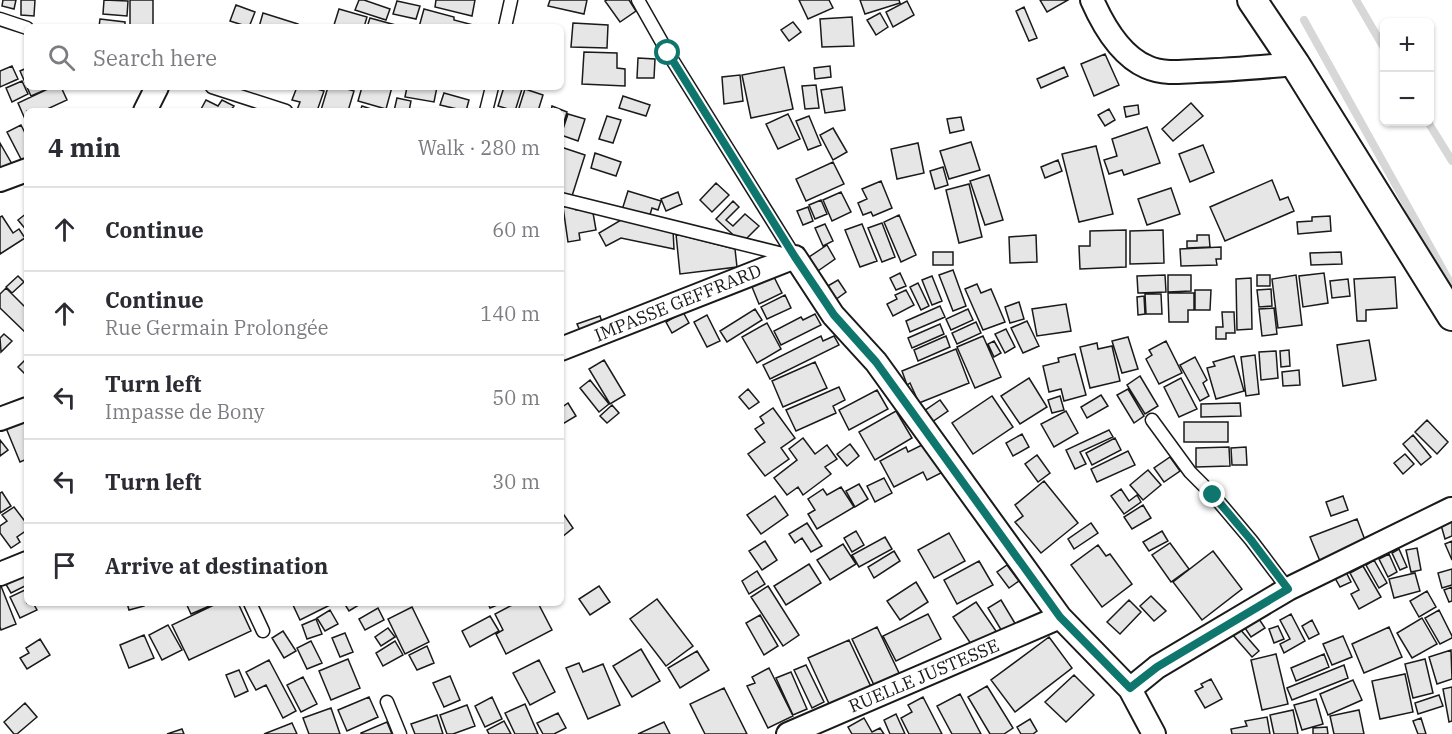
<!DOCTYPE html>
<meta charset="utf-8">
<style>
:root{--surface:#fff;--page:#f7f7f7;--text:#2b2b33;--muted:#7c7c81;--line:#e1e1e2}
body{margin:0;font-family:"IBM Plex Serif",serif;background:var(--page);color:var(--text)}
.controls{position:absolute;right:18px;top:18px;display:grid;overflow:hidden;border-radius:9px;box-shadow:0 2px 4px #0004}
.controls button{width:54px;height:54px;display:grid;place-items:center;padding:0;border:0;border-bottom:2px solid var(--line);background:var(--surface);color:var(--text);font:30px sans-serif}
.stop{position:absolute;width:18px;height:18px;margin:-14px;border:4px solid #0f766e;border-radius:50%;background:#fff}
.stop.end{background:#0f766e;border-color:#fff;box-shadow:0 2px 6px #0008}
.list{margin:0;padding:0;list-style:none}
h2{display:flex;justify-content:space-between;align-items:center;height:78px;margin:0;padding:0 24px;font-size:26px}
h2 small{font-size:20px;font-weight:400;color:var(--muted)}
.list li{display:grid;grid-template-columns:39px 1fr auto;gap:18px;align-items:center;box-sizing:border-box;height:84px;padding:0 24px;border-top:2px solid var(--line)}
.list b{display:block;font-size:22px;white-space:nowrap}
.list p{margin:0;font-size:20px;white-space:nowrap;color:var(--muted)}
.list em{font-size:20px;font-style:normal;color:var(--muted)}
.icon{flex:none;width:33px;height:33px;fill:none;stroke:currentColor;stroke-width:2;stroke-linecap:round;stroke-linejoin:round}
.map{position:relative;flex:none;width:1452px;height:734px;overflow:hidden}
.search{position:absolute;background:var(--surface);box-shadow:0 2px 4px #0004;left:24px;top:24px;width:540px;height:66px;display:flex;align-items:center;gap:15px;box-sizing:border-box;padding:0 21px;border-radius:9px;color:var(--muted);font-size:22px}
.panel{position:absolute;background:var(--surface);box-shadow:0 2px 4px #0004;left:24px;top:108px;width:540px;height:498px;border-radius:9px}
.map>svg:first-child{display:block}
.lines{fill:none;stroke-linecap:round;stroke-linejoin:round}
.stream{stroke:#d7d7d7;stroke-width:8}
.building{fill:#e6e6e6;stroke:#1a1a1a;stroke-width:1.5}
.service-casing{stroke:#1a1a1a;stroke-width:15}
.minor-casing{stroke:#1a1a1a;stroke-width:26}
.tertiary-casing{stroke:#1a1a1a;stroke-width:32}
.service{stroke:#fff;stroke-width:12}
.minor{stroke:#fff;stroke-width:22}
.tertiary{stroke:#fff;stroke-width:28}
.route{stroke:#0f766e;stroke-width:8}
.labels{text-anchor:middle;stroke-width:4.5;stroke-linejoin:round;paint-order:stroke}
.street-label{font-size:18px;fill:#1a1a1a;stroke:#fff}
</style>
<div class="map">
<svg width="1452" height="734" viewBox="0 0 1452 734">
<rect width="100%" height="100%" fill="#fff"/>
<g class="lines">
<path class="stream" d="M1356 0 1384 48
M1304 20 1452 286
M1428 122 1452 161"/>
</g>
<path class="building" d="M3 0H16L14 9 2 6Z
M21 0H35L34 16 21 15Z
M104 0 128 1 127 16 103 14Z
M130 0H153V27H130Z
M359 0H364L390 9 386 20 355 10Z
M436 0H475L472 16 435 7Z
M550 0H587L584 14 548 6Z
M607 0H629L636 11 620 22 605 1Z
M799 0H829L833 8 808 19Z
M860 0H899L900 3 865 14Z
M1040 0H1068L1047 12Z
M397 1 420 6 416 19 393 14Z
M907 1 914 15 893 27 886 12Z
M236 5 255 12 249 27 230 21Z
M1024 7 1037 38 1029 41 1016 11Z
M339 9 367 17 364 27H341L334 25Z
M424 9 454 17V20L473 25 472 27H419Z
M263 13 298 24 297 27H259Z
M880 13 888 27 876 35 867 20Z
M852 17 854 46 822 47 820 19Z
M370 18 399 26 398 27H367Z
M100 19 125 22V27H99Z
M793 22 801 32 789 41 781 30Z
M573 23 608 25 607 48 571 47Z
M584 52 617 53V68L625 69V86L582 84Z
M1105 54 1119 85 1094 96 1081 64Z
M638 58 655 59 654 78H637Z
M12 66 18 79 0 87V71Z
M830 66 831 77 815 79 814 68Z
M784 67 793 109 751 118 742 75Z
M1064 67 1068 76 1041 88 1037 79Z
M27 68V87L20 71Z
M740 75 743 101 724 104 722 77Z
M22 81 28 94 12 102 6 88Z
M816 85 819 108 805 109 802 86Z
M27 87H52L31 96Z
M52 87H61L67 100 43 111H27V118L25 119 18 103Z
M297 87H310L324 91 317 111 297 110 300 102 292 100Z
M328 87H340L354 91 348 111 321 110Z
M362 87H392L386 109 358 101Z
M407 87H437L434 102 405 97Z
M504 87H517L522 89 515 111 498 106Z
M842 87 845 110 825 113 821 90Z
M525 89 543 95 538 111H518Z
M444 93 469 100 466 111 440 105Z
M623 96 650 105 646 116 619 108Z
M397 98 411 101 409 111H394Z
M206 100 218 106 222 100 234 106 230 111H200Z
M1191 103 1203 116 1173 141 1162 129Z
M1138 105 1139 114 1126 117 1124 107Z
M362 106 377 111H360Z
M552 106 567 112 562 129 561 111H551Z
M1109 109 1115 120 1105 126 1098 115Z
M568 114 585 119 578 141 561 135Z
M788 114 800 139 778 149 766 124Z
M607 116 621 120 613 143 599 139Z
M809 116 821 145 808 150 796 121Z
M961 117 964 130 950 133 947 119Z
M21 125 27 137V158L22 161 7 132Z
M1147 127 1160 163 1124 175 1122 170 1109 174 1104 160 1117 156 1112 139Z
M833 128 847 152 833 160 820 135Z
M971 142 980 170 949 179 940 151Z
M0 143 12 164 0 171Z
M918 143 924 173 897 179 891 149Z
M1203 145 1214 172 1190 182 1179 154Z
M1096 146 1113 214 1079 222 1062 154Z
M561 147 585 155 572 196 561 193Z
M595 153 621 162 616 176 591 168Z
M1058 160 1062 171 1045 178 1041 167Z
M833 162 844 184 806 201 796 179Z
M943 167 948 185 935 189 930 171Z
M989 175 1003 220 985 225 970 181Z
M1272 180 1280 200 1288 197 1294 211 1225 241 1210 207Z
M881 181 892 208 873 216 871 212 863 215 858 203 867 199 862 189Z
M716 183 729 195 712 212 700 200Z
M969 184 982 237 959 243 946 190Z
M1171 188 1180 214 1147 225 1138 199Z
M628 191 661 201 658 210 652 208 649 218 622 210Z
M678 192 682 204 666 211 661 199Z
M841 192 851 212 832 221 823 200Z
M821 200 827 214 815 219 809 205Z
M733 201 739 207 726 220 733 226 745 214 759 226 742 243 716 219Z
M575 205 576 210 592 207 596 230 579 233 580 240 568 242 563 207Z
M808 207 813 221 803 225 797 211Z
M27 213V231L18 220Z
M899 215 916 255 901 262 884 222Z
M2 216 13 233 19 229 25 238 0 254V217Z
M1330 216 1331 231 1298 234 1297 222 1312 221V217Z
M626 217 673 230 674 249 621 238 606 246 599 233Z
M882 223 895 257 882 262 868 228Z
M825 224 833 241 823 246 815 228Z
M862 224 877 261 860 267 845 230Z
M1126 230V267L1080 269 1079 246H1090V231Z
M1163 230 1164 263 1130 264V231Z
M676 234 735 249 737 267 680 274Z
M1036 235 1037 262 1010 263 1009 237Z
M1197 235H1209L1210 247 1187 248V241H1197Z
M827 245 835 259 815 273 806 259Z
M1221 247V259H1216L1217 265 1181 266 1180 249Z
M933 252H953V265H933Z
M1341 252 1342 264 1311 265 1310 253Z
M953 270 966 306 953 311 939 275Z
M900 273 906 286 896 290 890 278Z
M1324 273 1328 303 1303 307 1299 276Z
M1165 275 1166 292 1138 293 1137 276Z
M1168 275H1191V291L1168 292Z
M1257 275H1270V286H1257Z
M1296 275 1302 325 1278 328 1272 279Z
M18 276 24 282 12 293 6 287Z
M932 276 942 301 932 305 922 280Z
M774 277 782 293 759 304 752 287Z
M1395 277 1397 308 1366 310V321H1357L1354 279Z
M1251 278 1252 329 1237 330 1236 279Z
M1348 279 1350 296 1332 298 1330 281Z
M838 280 846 292 835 300 826 287Z
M918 283 929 306 921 310 910 287Z
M977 284 981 293 991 289 1005 322 983 330 965 289Z
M6 288 27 309V334L0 308V294Z
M1271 289 1272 306 1259 307 1257 290Z
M906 290 914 305 893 316 887 304 897 299 895 295Z
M1195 290H1211L1210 310H1195Z
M1168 293H1194V310H1188V322H1169Z
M1145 294H1161L1162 314H1146Z
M785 295 791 308 767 319 761 307Z
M1144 296 1145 314 1138 315 1137 297Z
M1019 302 1024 319 1010 323 1005 307Z
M1066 304 1071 331 1037 336 1032 309Z
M940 306 945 317 910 332 906 321Z
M1274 308 1277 334 1262 336 1259 309Z
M755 309 762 320 727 342 720 331Z
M968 309 973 320 951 330 946 319Z
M683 312 689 323 672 333 666 322Z
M1222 312H1234L1235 333H1226V339H1216V327H1223Z
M815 314 821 325 781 345 774 331 801 317 803 320Z
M707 315 720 341 707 347 694 322Z
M600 316 603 325 581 333 577 324Z
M1027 321 1039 346 1023 353 1011 328Z
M976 322 981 333 957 344 952 333Z
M767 323 781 349 757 363 742 337Z
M940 324 944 334 912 348 908 338Z
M1006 329 1015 347 1005 353 995 334Z
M4 334 12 341 1 352 0 338Z
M821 336 823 341 834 336 839 345 770 379 763 365Z
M946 336 950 347 918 361 914 350Z
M983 336 1001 377 975 388 957 347Z
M1128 337 1138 369 1122 373 1112 341Z
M1369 340 1376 380 1343 386 1337 345Z
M994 341 1001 353 994 357 988 344Z
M1166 341 1182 373 1159 384 1146 359 1152 355 1149 350Z
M1097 343 1098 349 1112 346 1120 381 1090 388 1080 347Z
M956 349 969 383 919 403 910 383 907 385 902 371Z
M1289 350 1290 366 1281 367 1280 351Z
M1276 351 1278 378 1261 380 1259 352Z
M1075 354 1086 395 1064 401 1061 389 1049 392 1043 366 1059 362 1058 358Z
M1255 355 1259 394 1246 396 1241 357Z
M1234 356 1244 391 1216 399 1207 368 1215 366 1213 362Z
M1195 357 1207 380 1203 383 1209 396 1200 401 1180 365Z
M27 358V376L18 367Z
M604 360 625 395 610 404 589 369Z
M815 362 827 388 783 407 772 381Z
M1299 370 1300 385 1283 386 1282 372Z
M1140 376 1158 406 1145 414 1127 385Z
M1029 378 1047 407 1020 424 1001 396Z
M1181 378 1197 409 1179 417 1164 387Z
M590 380 609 404 599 412 580 388Z
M839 387 845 400 833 406 836 413 796 431 786 410Z
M748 389 759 402 749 409 739 397Z
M1128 389 1144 416 1134 423 1117 395Z
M877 390 888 409 849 430 839 410Z
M1101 395 1108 406 1087 418 1081 407Z
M992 396 1013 427 973 454 952 423Z
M1060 396 1064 410 1052 413 1048 400Z
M940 400 948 411 932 422 924 411Z
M568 403 576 416 561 425V408Z
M1240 403 1241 416 1201 417V404Z
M612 405 619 413 607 423 600 416Z
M773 408 795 438 781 448 789 459 765 476 748 454 765 442 755 429 764 423 760 417Z
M896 411 912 438 875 460 859 432Z
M1066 411 1078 433 1054 447 1041 424Z
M27 420V459L20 462 6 428Z
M1427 420 1448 442 1437 454 1415 432Z
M1184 422H1228V442H1184Z
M1109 430 1113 437 1080 452 1086 464 1075 469 1066 450Z
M1022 434 1029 447 1013 456 1006 443Z
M1413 435 1431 457 1421 465 1403 444Z
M803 438 815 454 827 445 837 459 825 467 831 474 803 495 798 487 787 495 774 478 797 460 789 449Z
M1115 438 1121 450 1092 465 1086 453Z
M0 440 8 450 0 456Z
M926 443 941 473 927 480 923 472 894 487 880 461 906 447 908 452Z
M850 444 859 456 847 466 837 454Z
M1229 447 1230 466 1196 467V448Z
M1246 447 1247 465H1232L1231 448Z
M1128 451 1135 465 1097 482 1091 469Z
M1405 454 1414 464 1403 474 1394 463Z
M1037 455 1050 473 1038 482 1025 464Z
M1170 457 1180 471 1164 482 1154 468Z
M1148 470 1161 485 1143 500 1130 485Z
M884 478 892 493 875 502 867 486Z
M1044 481 1078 523 1041 553 1015 522 1023 516 1015 505Z
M859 484 868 499 855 507 846 491Z
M841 487 854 507 817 529 808 514 815 510 808 499 823 489 827 495Z
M1121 489 1129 501 1137 495 1141 502 1124 514 1111 496Z
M2 492 11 506 0 513V493Z
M775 496 788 515 761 534 747 515Z
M1343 496 1348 510 1331 516 1326 502Z
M1143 505 1151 518 1132 529 1124 517Z
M14 507 27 524V530L17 537 20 542 11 548 0 533V526L7 521 2 515Z
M564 515 573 528 562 537 561 517Z
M1357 519 1368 548 1322 566 1310 537Z
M1452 522V536L1445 539 1441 525Z
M807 523 822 546 811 552 802 538 795 543 789 534Z
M1091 523 1098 533 1074 549 1068 539Z
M856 531 864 545 852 552 844 538Z
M1162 531 1168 541 1149 551 1143 542Z
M949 533 965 561 934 578 918 550Z
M885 537 892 549 859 567 852 555Z
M765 541 777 560 762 570 749 551Z
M1452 541V560L1445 544Z
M1170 543 1189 569 1171 582 1152 555Z
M843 544 856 564 830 580 817 560Z
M1098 545 1106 556 1110 554 1132 584 1102 607 1071 565Z
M1417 548 1421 570 1411 572 1406 550Z
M1399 549 1407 567 1400 570 1392 553Z
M894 551 900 561 874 578 868 567Z
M1213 551 1242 589 1202 620 1173 582Z
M1389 554 1397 572 1388 577 1379 559Z
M1374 560 1387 583 1379 588 1366 565Z
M979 561 993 585 957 604 944 580Z
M809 564 821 583 786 605 774 586Z
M1007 565 1019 581 1009 588 997 572Z
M1363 566 1381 597 1359 609 1351 594 1359 590 1350 573Z
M1452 569V585L1442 588 1438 573Z
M24 570 27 576V585L11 593 4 581Z
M757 571 765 584 749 594 742 581Z
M1346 572 1351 582 1340 587 1335 578Z
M1415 573 1420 591 1394 598 1389 579Z
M916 582 928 602 900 620 887 601Z
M1 586 16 624 1 630 0 627V587Z
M599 586 610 602 590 615 579 599Z
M768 586 799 635 783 646 751 597Z
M1452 587V601L1449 602 1444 590Z
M27 589V603H33L37 610 20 618 10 597Z
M1427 591 1436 607 1419 617 1410 601Z
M1151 596 1166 611 1154 621 1140 606Z
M657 599 693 646 666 666 630 619Z
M1001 600 1016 625 1003 633 988 608Z
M1129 600 1141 612 1120 634 1107 622Z
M976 602 996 631 973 647 953 617Z
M127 603H143L144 606 129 610Z
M186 603H213L214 604 191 614Z
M218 603H238L251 631 189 660 172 625Z
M297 603H334L300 620 293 605Z
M344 603H362L349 611Z
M488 603H502L490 608Z
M516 603H538L552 630 506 654 496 634 503 630 495 614Z
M412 607 429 642 405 654 388 619Z
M378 608 384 620 365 630 359 619Z
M330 610 338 624 325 631 317 618Z
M1439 610 1452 636V638L1440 644 1425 618Z
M1255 613 1265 628 1251 637 1241 622Z
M928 614 941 639 896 661 883 636Z
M1291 614 1305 641 1284 653 1280 644 1290 639 1280 620Z
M760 615 778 646 764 655 746 623Z
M490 616 499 631 470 647 462 631Z
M1422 618 1437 644 1412 658 1397 633Z
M316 619 322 634 307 639 302 625Z
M1312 620 1319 634 1309 639 1302 626Z
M168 625 182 650 162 660 149 635Z
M1278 626 1284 639 1274 643 1269 629Z
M877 627 899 673 874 685 852 639Z
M1389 627 1402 657 1364 673 1352 644Z
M388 628 395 637 381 646 375 637Z
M1239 628 1259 651 1252 657 1232 634Z
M283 631 296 651 284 658 272 638Z
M345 633 353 652 340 657 332 638Z
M144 635 154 658 129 668 120 645Z
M1343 636 1352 657 1332 665 1323 644Z
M1049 637 1072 668 1015 712 991 680Z
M40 639 50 655 27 669 20 658 29 653 26 648Z
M849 640 872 689 831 708 808 658Z
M311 641 322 663 307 669 297 648Z
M395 641 403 655 383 666 376 653Z
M427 646 434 663 417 670 409 655Z
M641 649 660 681 632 697 613 666Z
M1451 650 1452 679 1437 684 1429 657Z
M697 651 709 670 680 688 668 668Z
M1276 654 1288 704 1262 710 1251 660Z
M1324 654 1329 667 1296 681 1291 668Z
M348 659 360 688 331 700 319 671Z
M1425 659 1433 693 1413 698 1405 664Z
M269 660 296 711 283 718 266 685 256 690 246 672Z
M539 660 555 692 530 705 513 673Z
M579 663 583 672 603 664 620 705 588 719 566 668Z
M806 665 824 702 812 708 794 670Z
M1344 665 1348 678 1292 700 1287 688Z
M769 668 793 716 768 728 747 686 755 683 752 677Z
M239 670 248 691 235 697 226 675Z
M791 672 807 709 793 715 776 678Z
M1405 674 1413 712 1380 719 1372 681Z
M1074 675 1094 695 1066 722 1045 702Z
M450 676 460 700 444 707 433 683Z
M303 677 317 704 301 712 287 685Z
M1211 679 1222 699 1205 708 1195 691 1203 687 1201 684Z
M1353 680 1362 700 1328 715 1320 694Z
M987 686 1013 728 1004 734H990L968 697Z
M1452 687V721L1449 722 1443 689Z
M724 688 747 734H705L690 704Z
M960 694 981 734H952L937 706Z
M1439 695 1443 706 1418 714 1415 703Z
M369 697 378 717 347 731 338 710Z
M492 697 502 719 485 727 475 706Z
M923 697 942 734H909L901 718 912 712 908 705Z
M1316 699 1323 724 1302 730 1294 705Z
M25 703 37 717 17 734H14L4 722Z
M525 704 538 734H515L505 713Z
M467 705 475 726 453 734H447L440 715Z
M331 708 340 734H309L303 718Z
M1293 710 1298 734H1274L1270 715Z
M1359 710 1364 734H1334L1330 716Z
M558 713 566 728 554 734H543L537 723Z
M896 714 905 734H890L884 720Z
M437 715 443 734H415L411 724Z
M1267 717 1270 734H1232L1231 729 1247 726 1245 721Z
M864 718 872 732 880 728 884 734H852L848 727Z
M1421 718 1426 734H1418L1413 721Z
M1030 719 1037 731 1033 734H1021L1017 727Z
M504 721 511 734H489L487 730Z
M387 722 392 734H361V733Z
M664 722 670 734H638Z
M292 723 297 734H264Z
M1327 727 1328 734H1313V728Z
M182 729 184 734H167Z"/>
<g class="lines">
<defs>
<path id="service" d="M638 0 668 53 795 257
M0 19 27 28
M505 27 511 0
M212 87 286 111
M486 111 492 87
M561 199 791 256
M1152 420 1190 472 1213 495 1251 540 1288 589
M250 603 263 631
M387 702 400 734"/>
<path id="minor" d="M1092 0C1103 25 1121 56 1147 67 1162 74 1181 72 1197 71 1230 70 1263 67 1295 64
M145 111 157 87
M0 180 27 170
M561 349 795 257 833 315 876 362 1060 617 1130 689 1154 734
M0 419 27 409
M0 574 27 563
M1130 689 1157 667 1288 589 1451 509
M788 734 1060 617"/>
<path id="tertiary" d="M1252 0 1295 64 1452 316"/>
</defs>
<use href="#service" class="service-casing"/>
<use href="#minor" class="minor-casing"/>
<use href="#tertiary" class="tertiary-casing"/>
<use href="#service" class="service"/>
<use href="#minor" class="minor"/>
<use href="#tertiary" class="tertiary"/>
</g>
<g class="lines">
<path class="route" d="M668 53 795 257 834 315 876 362 1060 617 1130 688 1157 667 1288 589 1251 540 1213 495"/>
</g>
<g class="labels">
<g class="street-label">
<text transform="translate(678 303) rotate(-22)" y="6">IMPASSE GEFFRARD</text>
<text transform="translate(924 676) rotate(-23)" y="6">RUELLE JUSTESSE</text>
</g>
</g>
</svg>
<div class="controls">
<button>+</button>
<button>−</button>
</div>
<div class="stop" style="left:668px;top:53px"></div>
<div class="stop end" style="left:1213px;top:495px"></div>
<div class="search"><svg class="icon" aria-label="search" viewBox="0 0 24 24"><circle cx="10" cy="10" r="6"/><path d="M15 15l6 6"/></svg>Search here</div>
<section class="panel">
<h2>4 min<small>Walk · 280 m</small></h2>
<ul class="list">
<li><svg class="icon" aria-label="ahead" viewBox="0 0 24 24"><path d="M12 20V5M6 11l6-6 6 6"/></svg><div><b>Continue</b></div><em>60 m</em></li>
<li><svg class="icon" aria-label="ahead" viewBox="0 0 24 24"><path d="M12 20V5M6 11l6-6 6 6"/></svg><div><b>Continue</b><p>Rue Germain Prolongée</p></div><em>140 m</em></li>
<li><svg class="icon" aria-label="left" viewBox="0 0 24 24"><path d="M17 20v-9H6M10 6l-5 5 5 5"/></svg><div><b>Turn left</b><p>Impasse de Bony</p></div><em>50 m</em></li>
<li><svg class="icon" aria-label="left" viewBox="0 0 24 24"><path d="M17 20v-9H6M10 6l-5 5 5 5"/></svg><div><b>Turn left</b></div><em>30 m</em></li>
<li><svg class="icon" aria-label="arrive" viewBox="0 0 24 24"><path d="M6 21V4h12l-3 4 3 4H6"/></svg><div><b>Arrive at destination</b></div></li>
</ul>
</section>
</div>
